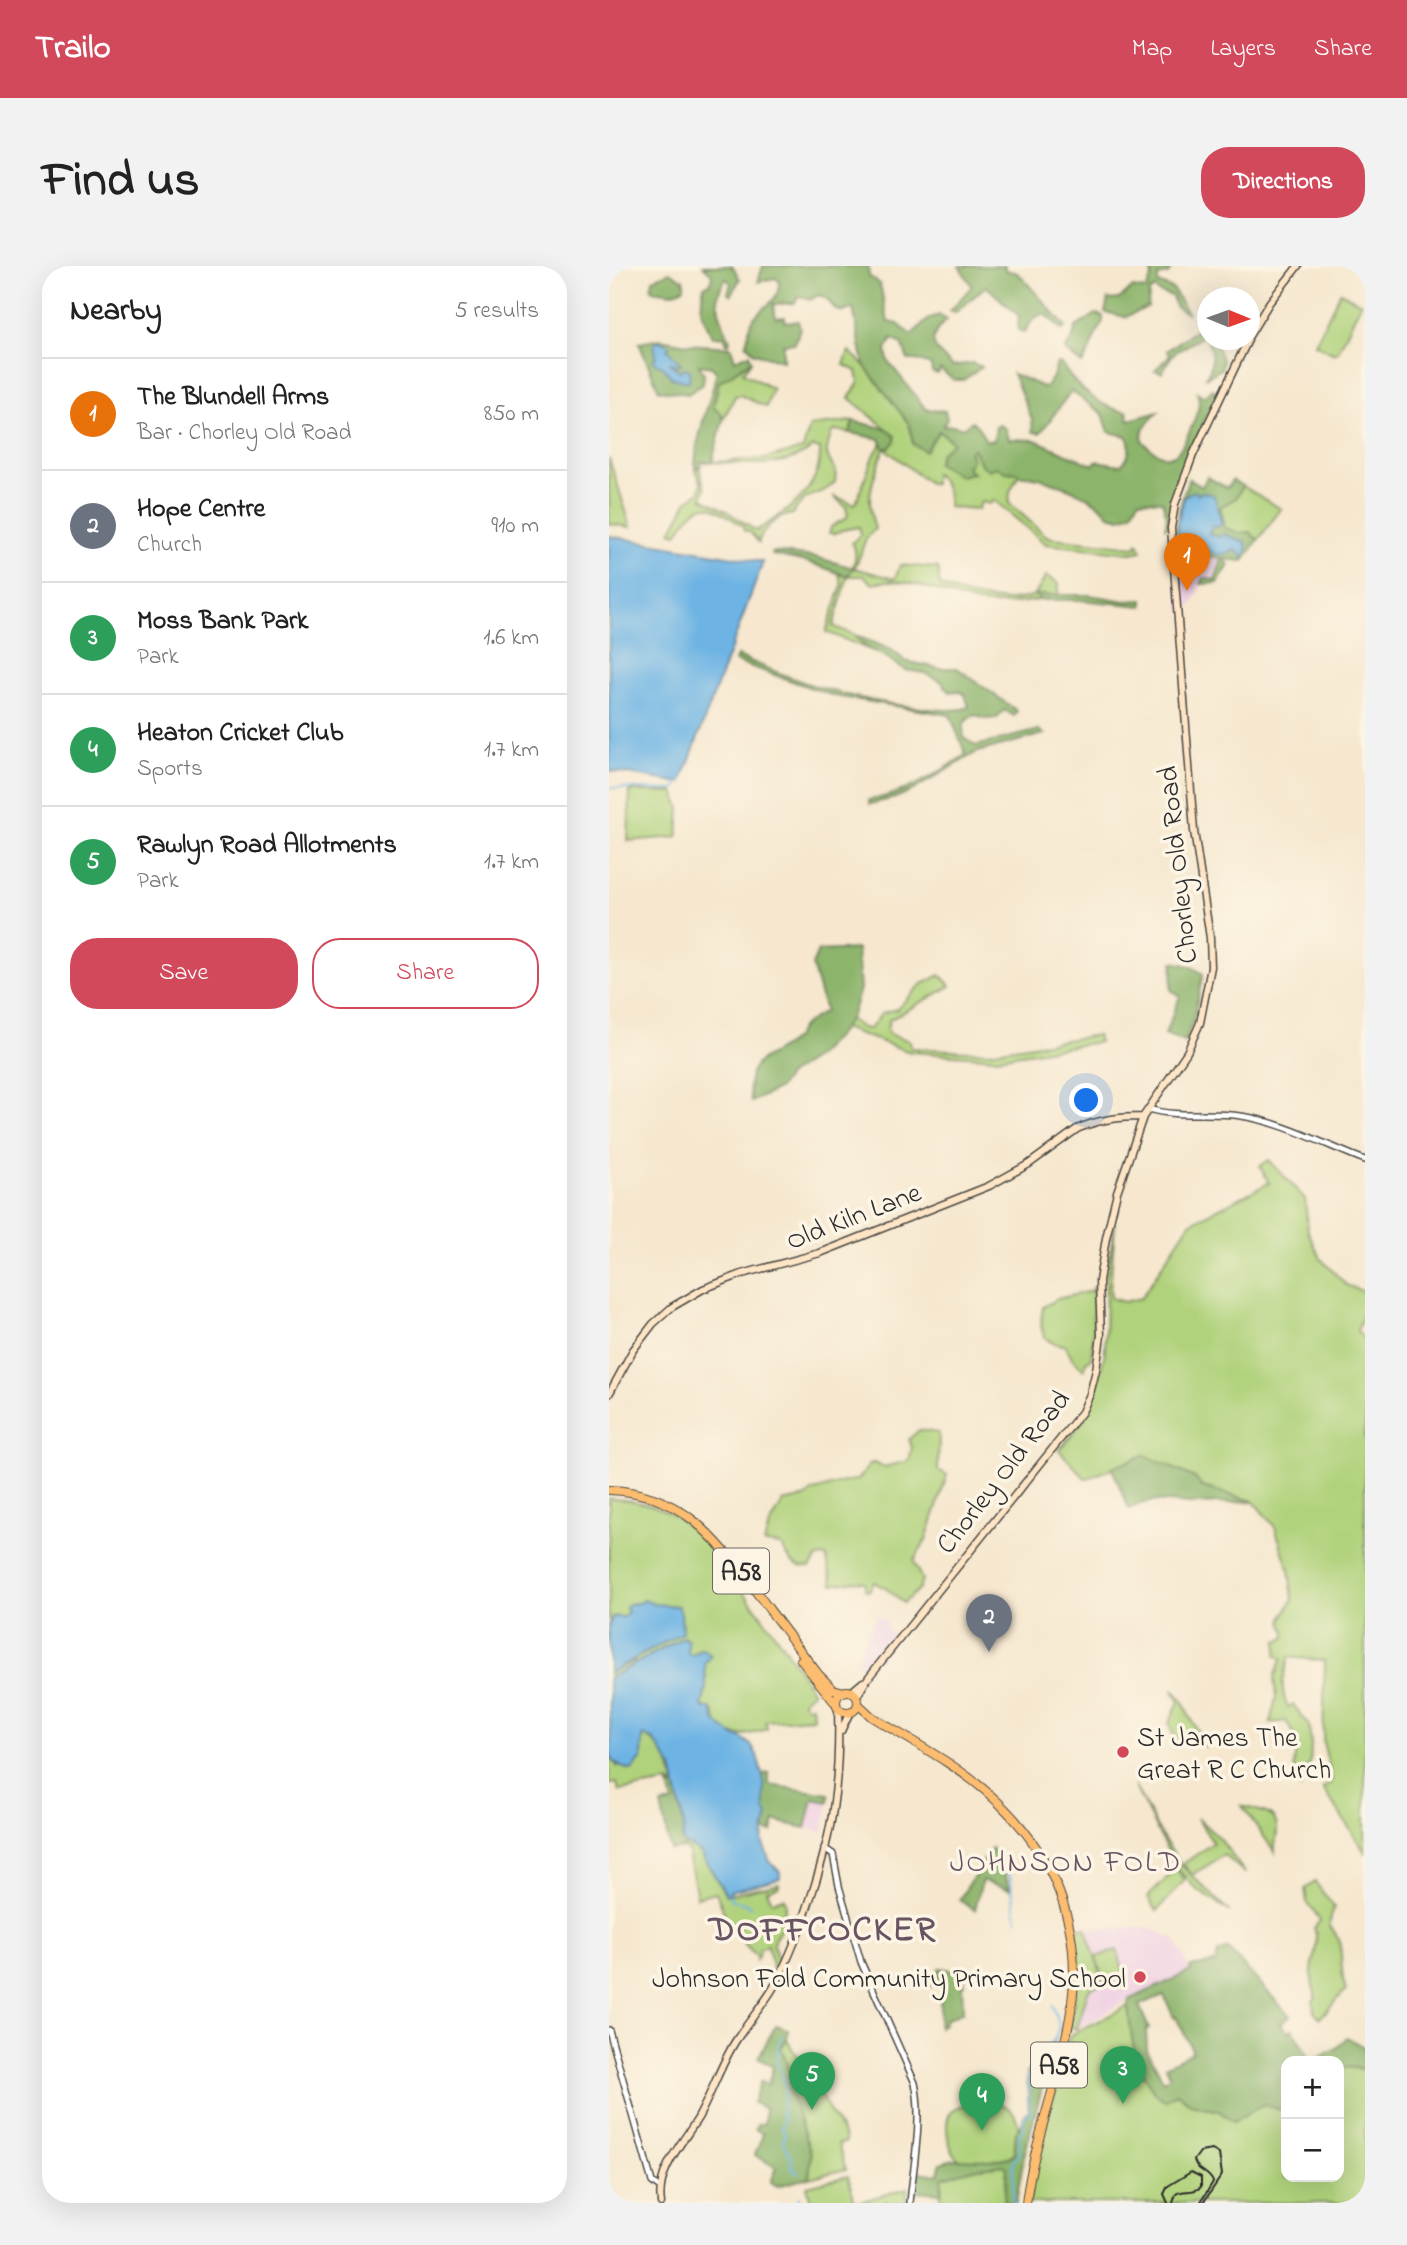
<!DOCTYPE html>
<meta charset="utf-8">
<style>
:root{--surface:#fff;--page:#f2f2f2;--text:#222;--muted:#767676;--line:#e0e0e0;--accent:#d1495b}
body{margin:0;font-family:"Indie Flower",sans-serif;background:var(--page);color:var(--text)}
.controls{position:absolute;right:21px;bottom:21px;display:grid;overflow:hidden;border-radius:14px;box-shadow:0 7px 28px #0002}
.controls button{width:63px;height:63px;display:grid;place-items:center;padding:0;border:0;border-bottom:2px solid var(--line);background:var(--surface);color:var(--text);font:35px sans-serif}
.compass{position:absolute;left:588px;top:21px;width:63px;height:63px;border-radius:50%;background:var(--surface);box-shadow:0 7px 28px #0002;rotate:91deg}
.you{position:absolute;left:478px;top:835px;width:24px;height:24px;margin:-18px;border:5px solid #fff;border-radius:50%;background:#1a73e8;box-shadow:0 0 0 10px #1a73e833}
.badge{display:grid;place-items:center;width:46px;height:46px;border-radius:50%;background:var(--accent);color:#fff;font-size:23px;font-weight:700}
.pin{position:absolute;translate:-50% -58px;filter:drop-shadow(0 2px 4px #0008)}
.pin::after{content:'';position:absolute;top:37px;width:24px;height:21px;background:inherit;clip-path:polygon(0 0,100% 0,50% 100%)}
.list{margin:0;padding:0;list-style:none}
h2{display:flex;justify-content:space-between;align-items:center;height:91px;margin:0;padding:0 28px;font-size:30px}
h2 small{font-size:23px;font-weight:400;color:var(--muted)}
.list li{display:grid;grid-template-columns:46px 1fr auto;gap:21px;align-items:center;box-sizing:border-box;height:112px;padding:0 28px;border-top:2px solid var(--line)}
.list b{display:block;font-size:26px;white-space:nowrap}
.list p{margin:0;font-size:23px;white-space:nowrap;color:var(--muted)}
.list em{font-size:23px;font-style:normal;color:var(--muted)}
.actions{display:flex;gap:14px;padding:21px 28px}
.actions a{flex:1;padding:16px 0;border:2px solid var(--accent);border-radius:28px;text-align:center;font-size:24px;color:var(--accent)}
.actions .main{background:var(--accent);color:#fff}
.map{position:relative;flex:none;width:756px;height:1937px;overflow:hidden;border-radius:28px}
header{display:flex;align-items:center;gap:42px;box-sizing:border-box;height:98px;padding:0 35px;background:var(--accent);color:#fff}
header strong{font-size:33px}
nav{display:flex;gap:38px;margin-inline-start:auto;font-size:24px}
.intro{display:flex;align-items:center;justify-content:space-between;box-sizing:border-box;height:168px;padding:0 42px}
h1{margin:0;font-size:49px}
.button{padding:18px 32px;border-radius:28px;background:var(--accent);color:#fff;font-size:24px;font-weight:700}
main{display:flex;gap:42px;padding:0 42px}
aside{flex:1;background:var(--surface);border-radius:28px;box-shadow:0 7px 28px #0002}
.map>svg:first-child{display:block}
.built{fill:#f0d0e4}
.green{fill:#b0d27b;stroke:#6e7e53;stroke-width:2}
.forest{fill:#8cb46b;stroke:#5c704b;stroke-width:2;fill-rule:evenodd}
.water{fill:#6db4e4;stroke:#4c7088;stroke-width:2}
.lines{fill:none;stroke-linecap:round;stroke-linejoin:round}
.stream{stroke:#6db4e4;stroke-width:2}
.tertiary-casing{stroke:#494743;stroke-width:8}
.secondary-casing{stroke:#494743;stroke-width:9}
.trunk-casing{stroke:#494743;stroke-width:10}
.tertiary{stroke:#fff;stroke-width:5}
.secondary{stroke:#fee5c5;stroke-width:6}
.trunk{stroke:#fcbd6f;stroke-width:8}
.tram{stroke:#2b2b2b;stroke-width:2}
.poi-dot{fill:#d1495b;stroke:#fcf5e5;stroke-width:2.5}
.labels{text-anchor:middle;stroke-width:7;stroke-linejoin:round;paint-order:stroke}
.shield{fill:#fcf5e5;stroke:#6a6863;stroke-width:2}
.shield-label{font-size:26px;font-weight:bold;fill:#2b2b2b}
.street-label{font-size:28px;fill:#2b2b2b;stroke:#fcf5e5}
.poi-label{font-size:28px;fill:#2b2b2b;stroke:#fcf5e5;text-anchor:start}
.neighbourhood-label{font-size:30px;letter-spacing:2px;fill:#675361;stroke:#fcf5e5}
.district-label{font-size:35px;font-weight:bold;letter-spacing:2px;fill:#675361;stroke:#fcf5e5}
</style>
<header>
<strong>Trailo</strong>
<nav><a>Map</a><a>Layers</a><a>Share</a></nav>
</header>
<div class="intro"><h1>Find us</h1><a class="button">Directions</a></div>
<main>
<aside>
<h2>Nearby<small>5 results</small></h2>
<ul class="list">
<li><span class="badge" style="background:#e8710a">1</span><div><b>The Blundell Arms</b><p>Bar · Chorley Old Road</p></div><em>850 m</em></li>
<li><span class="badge" style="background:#6b7280">2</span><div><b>Hope Centre</b><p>Church</p></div><em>910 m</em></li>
<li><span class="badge" style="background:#2e9e5b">3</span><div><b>Moss Bank Park</b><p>Park</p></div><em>1.6 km</em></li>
<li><span class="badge" style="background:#2e9e5b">4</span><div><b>Heaton Cricket Club</b><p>Sports</p></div><em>1.7 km</em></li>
<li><span class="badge" style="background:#2e9e5b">5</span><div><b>Rawlyn Road Allotments</b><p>Park</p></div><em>1.7 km</em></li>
</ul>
<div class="actions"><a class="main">Save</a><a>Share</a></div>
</aside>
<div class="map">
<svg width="756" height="1937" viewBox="0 0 756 1937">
<rect width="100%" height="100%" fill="#fcf5e5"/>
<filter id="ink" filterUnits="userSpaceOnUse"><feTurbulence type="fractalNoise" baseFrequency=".0143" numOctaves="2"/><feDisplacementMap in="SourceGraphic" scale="14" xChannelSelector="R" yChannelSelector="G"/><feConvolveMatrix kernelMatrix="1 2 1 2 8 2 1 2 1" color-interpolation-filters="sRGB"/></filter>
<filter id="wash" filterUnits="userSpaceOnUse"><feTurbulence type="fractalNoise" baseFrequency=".00686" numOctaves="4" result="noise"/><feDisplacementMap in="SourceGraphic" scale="28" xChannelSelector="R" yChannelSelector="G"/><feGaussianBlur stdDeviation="1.57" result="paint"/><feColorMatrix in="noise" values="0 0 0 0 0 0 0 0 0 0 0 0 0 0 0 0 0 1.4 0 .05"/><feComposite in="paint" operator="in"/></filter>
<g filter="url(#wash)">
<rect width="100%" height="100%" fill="#f6e7ce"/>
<path class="built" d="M566 283 613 293 606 315 595 312 584 338 571 344Z
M268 1349 278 1355 276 1362 287 1370 270 1394 268 1392 254 1402 247 1393Z
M204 1532 220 1536 214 1566 197 1562Z
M476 1662H541L553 1667 562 1673 565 1672 582 1705 513 1737 468 1763 479 1725 482 1722 495 1716Z"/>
<path class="green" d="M731 26 752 37 729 86 725 88 706 78Z
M240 85 255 99 300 158 304 179 330 165 345 177 332 186 328 197 364 207 358 201 360 186 364 183 373 199 388 201 409 207V210L401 225 400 237 436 269 443 272 526 281 529 277 533 285 522 287 437 278 385 234 381 238 372 236 369 243 339 241C341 228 336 215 325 207V218H321L275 182C264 215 255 228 266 263 250 277 256 285 245 302L286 313 291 299 329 302 331 320C359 331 396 340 426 329L437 310 450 317 449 329H427L431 334C411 337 391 340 371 337 341 332 292 306 264 318L255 310H239L224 360 243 368 259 383 217 366 233 319 230 308 238 310C245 302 250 287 243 277L252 268 250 261 233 264 225 268 220 267 223 260 236 253 239 249 237 241 224 230 245 238 247 237 263 193 272 178 275 182 278 163 240 132 250 116 248 105 235 99Z
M142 95 134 107 164 123 157 141 131 129 126 130 114 154 113 148 104 141 110 116Z
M244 155 241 167 227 164 223 166C216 186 215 187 227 205L226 216C209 234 199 221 184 248 169 250 157 260 150 274V277L141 266 135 265 134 260C98 237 93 228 68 268L62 266 79 234 91 226 92 216 86 202 90 201 96 223 93 232 118 245 147 265C177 246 213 224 211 183L204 181C176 204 137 198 103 196L155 193 194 183 201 160Z
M0 192 22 261 0 258Z
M634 220 672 243 649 274 641 266 630 267 616 262 611 240 627 232Z
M21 525 65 526 71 542 69 568 67 571 19 575Z
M331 709 342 720 280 754 278 764 280 768 301 775 302 782 379 786 488 769 490 776 387 792 301 786 234 762 240 753 253 762 261 763 273 747 288 743 312 719Z
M660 894 696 933 699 966 712 993 737 1019 756 1026V1043L748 1065 756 1075V1586L714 1522 721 1518 723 1513 714 1476 716 1395 680 1391C674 1408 670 1424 679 1441L684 1438 700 1460 702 1478 701 1498 695 1505 691 1523 685 1500 688 1474 677 1455 661 1457 667 1432 665 1411 673 1392 667 1390 668 1375 675 1373 677 1366C667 1351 679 1345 684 1333L680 1304 666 1261 644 1235 593 1221 585 1212 535 1189 477 1213 450 1184 475 1154 488 1121 496 1086 497 1012 506 958 501 1024 502 1032 515 1036 532 1032 581 957 660 917 651 900Z
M484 1021V1068L482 1093 477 1096 475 1104 463 1092 456 1079C431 1078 430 1062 434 1041L448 1033 482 1025Z
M310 1164 330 1167 329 1204 338 1209 317 1274 304 1296 313 1313 310 1323 294 1337 278 1323 265 1316 260 1325 256 1324V1316L244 1315 224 1318 217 1290 209 1291 201 1301C183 1302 180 1292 172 1279L155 1277 159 1263 174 1236 198 1231 204 1225C220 1222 233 1214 249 1214L261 1198 265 1197 275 1201 300 1195 303 1182 300 1173Z
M0 1232C24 1234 47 1238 67 1251 93 1268 112 1295 130 1319 156 1354 181 1388 204 1426L194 1435 196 1440 203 1439 204 1452 157 1455 158 1463C133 1471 114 1476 104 1445L93 1440 97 1423 96 1398 101 1391 91 1383 84 1389 78 1388 79 1375 75 1371 0 1412V1407L26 1394 31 1337 19 1338 17 1342 19 1346 15 1351 4 1350 0 1360Z
M563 1423C577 1434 576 1446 585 1459 591 1468 593 1469 596 1480L577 1473 565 1472 560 1457 570 1435Z
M33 1469C57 1479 61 1499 66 1521L60 1517 10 1525 8 1517 0 1518V1490L9 1501 33 1492Z
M525 1519 552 1569 573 1600 621 1646 586 1622 567 1601Z
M633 1540C646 1545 668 1544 668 1563 668 1572 665 1577 666 1586Z
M588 1552 611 1573 637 1608 615 1589 583 1609 574 1598 604 1577Z
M78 1578 92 1587 117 1629 170 1617V1620L158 1624 163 1636 174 1632 177 1636 173 1661 164 1676 170 1700 168 1704 164 1705 159 1679 150 1684V1689L147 1694V1690L121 1662 107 1626 88 1631 78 1583 74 1582Z
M567 1603 576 1614 548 1645 539 1631Z
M706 1616 725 1641 720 1659C739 1680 728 1700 737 1724L711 1752 705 1746 704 1735 707 1731C706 1725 703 1719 703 1713 701 1694 712 1681 705 1662L711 1655 698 1636 696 1623Z
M476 1662 495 1717 482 1722 479 1725 468 1763 462 1761 469 1700 464 1663Z
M508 1684 516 1710 496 1717 487 1691Z
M519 1740 525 1782 532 1809 568 1827 582 1838 610 1845 624 1855 655 1838 671 1844 677 1839V1911H730V1795H704L728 1782 756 1792V1937H420L427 1897 461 1769Z
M178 1774 236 1871 237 1876 229 1878 237 1903 200 1912 202 1888 180 1822V1805L172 1781Z
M384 1836C414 1841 412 1866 405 1889 390 1896 365 1897 349 1893 338 1882 331 1848 349 1841 359 1837 374 1838 384 1836Z
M396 1899 398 1902 395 1937H332L333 1911 369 1902Z
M239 1910 246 1937 299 1922 297 1937H278L277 1935 276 1937H202L198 1920Z"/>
<path class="forest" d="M94 0H123L131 13 122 29 119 27 122 17 117 13C101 34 112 52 121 74L120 77 118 78 115 70 104 71C92 49 90 44 95 20L101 18 103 8Z
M154 0H259L260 10 271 18 279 56 289 58 302 69 321 52 330 49 338 54C314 74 325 83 344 100L363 97 373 101 354 114H345L331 103 329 108 323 106 322 99 307 94H299L293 78 283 73 277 84 279 95 317 143 336 145 338 153 334 160 345 159 354 162 363 155 370 162 377 175 385 174 387 161 391 159 397 163 400 173 426 174 484 199 487 195 511 199C520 193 524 179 517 170L500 166 494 148 462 125 433 165 430 167 424 166 423 153 404 108 436 122 444 111 448 97 453 98C463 118 495 145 518 145L520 154 549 146C541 155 530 162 534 176 541 182 552 193 563 190 573 188 589 148 590 137 590 134 589 129 588 126L596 131 604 123 607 126 563 237 560 260 556 262 558 250 553 235 530 234 523 247 512 252 500 249C488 231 431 208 409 210V207L397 206 388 201 380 204 373 199 364 183 360 186 364 193 358 201 364 207 351 210 328 197 332 186 344 176 330 165 316 185 304 178 300 158 255 99 244 42 235 46 227 44 218 33 210 29 201 34 189 30 186 37 164 38 167 52 176 51V56L189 55 191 62 186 77 174 78V95L145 87 137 77C140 70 139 61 143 55 152 39 171 38 170 15L166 12 149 16Z
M350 0H396V4L409 7 457 61 453 64 439 50 433 48 423 55 415 67 409 64 410 50 377 20 346 47 341 45 363 20Z
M559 0H564L559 8 549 10V17L564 23 579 48 566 40 563 30 549 26 546 22 540 26 539 41 516 51 496 46 499 33C513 36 513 29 523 22L537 24 543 10 541 4 557 3Z
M61 6 75 14V22L63 27 43 24 42 21 44 13Z
M487 48 494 50V56C484 69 483 84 473 98L456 84 463 74 467 61Z
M597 61H598V74H605L614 96 612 103 596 112C606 99 603 83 596 69L564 88 553 106 546 104 561 89 558 85 560 83 587 64 589 67Z
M52 73 77 78 122 81 126 94 140 88 142 95 110 116 104 141 113 148 114 154 103 196H91L92 200 86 202C87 169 100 139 108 107L103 101 90 99 95 109 94 118 79 128 50 124 30 77Z
M244 155 278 163 286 170V175L280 182H275L271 173 241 167Z
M598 211 618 222 623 214 634 220 627 232 611 241 616 262 630 267 641 266 649 274 635 295 615 293 620 299 609 317 592 318 595 312 606 314 613 293 566 283C566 256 571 238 580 212L593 221ZM591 228 604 259 600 268 611 271 614 268C626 270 633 279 635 290L625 282C609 288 600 286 588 274L589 229Z
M163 286 206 291 245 302 238 310 199 296 163 289Z
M426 329H480L517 335 534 334V340L470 334H431Z
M243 368 283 384 296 395 329 402H348L408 445 405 450 395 444 388 452 376 453 365 449C354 455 353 459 355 472L367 480 430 464 435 468 368 486 304 524 286 532 261 538 260 534C297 528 326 509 357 489L341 449 225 430 126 395 128 390C159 402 189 416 220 424 246 432 338 451 360 441L356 428 348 425 341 426 332 415 315 407 296 404 274 389 259 383Z
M248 683 251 723 243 749 229 769 206 792 181 808 169 823 142 836C134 791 156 796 184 774 189 771 189 765 193 761 199 755 209 750 216 745L203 699 209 685Z
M564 696 581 700 594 708 584 755 576 776 556 768 571 730 562 724Z
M535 1189 586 1212 593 1221 644 1235C624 1236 604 1238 584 1238 556 1238 547 1229 520 1243L503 1202Z
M160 1507V1519L220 1528V1536L204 1533 197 1562 166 1555 163 1566 155 1565 159 1550 156 1544 153 1508Z
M60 1519 66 1521 75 1560 73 1574 78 1578 74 1582 61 1584 52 1539 64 1537Z
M383 1582 392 1595 401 1623 373 1614 366 1644 350 1634Z
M619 1683 681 1750 672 1757 679 1766 683 1763 702 1795H677V1839L672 1844 655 1838 624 1856 610 1845 582 1838 568 1827 556 1835C526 1812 522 1774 519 1739L520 1734 582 1705 581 1701 606 1697 609 1687ZM555 1729 565 1752 567 1751 584 1785 557 1800 561 1810 554 1814 538 1784 537 1764 540 1763 530 1739Z
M330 1702 350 1705 356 1704 355 1718 353 1719 354 1746 336 1754 335 1758 330 1761 332 1725H336V1718L310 1721V1714L329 1710Z
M167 1759 179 1764 178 1774 172 1781 183 1815 180 1822 202 1888 200 1912 168 1920 162 1916 168 1902 146 1889 154 1868 146 1863 149 1858H155L156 1842 144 1837 151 1816 159 1818 164 1801 149 1792Z
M738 1771 756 1782V1803L730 1801V1795H704L728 1782Z
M446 1773 415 1890 407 1937H395L398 1902 395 1899 369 1902 333 1911 332 1927 307 1925 309 1906 330 1909 331 1897C336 1896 342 1893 348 1893 366 1893 387 1897 405 1889L407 1866 413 1858 416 1847 420 1846 418 1809 420 1803 426 1799 438 1781Z"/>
<path class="water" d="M49 75 55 76 61 81 58 84 72 98 68 100 62 96 61 98 71 105 76 102 81 104 80 116 63 112 52 99 46 97 44 93 47 91 45 78Z
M586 225 589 229 592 226 605 229 613 258 608 261 604 259 600 268 611 271 614 268 637 276 638 284 635 292 626 283 621 287 609 289 598 284 588 274 570 268 568 258 576 229Z
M0 270 154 296 72 517 0 505Z
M35 1334 45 1338 69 1340 72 1347 73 1367 0 1407V1360L3 1351H15L19 1346 17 1342 19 1338 31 1337Z
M75 1371 79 1375V1388L84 1389 93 1383 102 1389 96 1398 97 1423 93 1440 95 1442H102L107 1456 125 1470 131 1471 143 1480 148 1489 155 1516 156 1544 159 1549 153 1575 161 1596 171 1606V1612L121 1625V1628H117L92 1587 73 1575 75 1560 63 1501 44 1473 34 1469 33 1492 23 1504C6 1501 0 1494 0 1477L2 1476 0 1412Z"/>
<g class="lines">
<path class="stream" d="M0 522 64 524 67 523 69 516
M392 1589 401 1610 408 1654
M120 1629 123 1634 138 1638 142 1641
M172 1770 168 1798 175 1814 176 1825 172 1848 175 1854 172 1861 176 1866 174 1876 183 1893 182 1900 189 1907
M189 1937 191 1931
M404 1937V1897L411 1885 410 1870 415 1861 414 1855 416 1848H421L419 1809 438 1781 446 1774 450 1759 443 1739"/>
</g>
</g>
<g filter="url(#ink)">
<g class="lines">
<defs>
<path id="tertiary" d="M539 843C569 852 602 845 632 850 674 856 716 879 756 894
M215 1582 224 1588 230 1620 252 1696 306 1817C314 1852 304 1902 301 1937
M0 1764 43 1916 51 1922"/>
<path id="secondary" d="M640 70 660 37 689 0
M0 1128 24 1084 44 1058 63 1041 94 1023 133 1008 211 987 380 920 420 898 468 863C490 853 511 851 534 851
M242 1426 254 1416
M248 1430 259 1412 473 1146 481 1128 487 1104 492 1070 490 1015 497 972 508 926 534 851 578 786 591 757 602 701 601 672 585 565 562 262 566 238 584 189 639 74
M232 1465 240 1448
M52 1937C47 1904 73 1878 89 1852 103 1827 111 1800 126 1776 142 1751 162 1731 173 1705 194 1661 217 1591 224 1543 229 1510 230 1476 229 1442"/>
<path id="trunk" d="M0 1224C74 1226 108 1274 148 1327 169 1355 189 1382 210 1409L224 1423 235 1426
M192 1394 227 1438
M227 1436a11 11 0 1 1 22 0a11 11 0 1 1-22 0Z
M249 1438 263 1451C302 1475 345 1497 379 1527 444 1584 475 1659 462 1745 452 1810 425 1872 417 1937"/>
</defs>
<use href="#tertiary" class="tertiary-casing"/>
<use href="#secondary" class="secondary-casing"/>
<use href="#trunk" class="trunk-casing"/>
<use href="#tertiary" class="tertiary"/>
<use href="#secondary" class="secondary"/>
<use href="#trunk" class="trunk"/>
<path class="tram" d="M559 1937 555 1928 559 1920 582 1906 592 1911V1921C584 1928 575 1923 567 1928L564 1937
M591 1937 604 1916C600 1905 588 1906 585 1894L591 1886 603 1884 610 1888 613 1909 594 1937"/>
</g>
</g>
<g class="poi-dot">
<circle cx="514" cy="1486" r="7"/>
<circle cx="531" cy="1711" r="7"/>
</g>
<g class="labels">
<g class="shield">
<rect x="104" y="1282.5" width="56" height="45" rx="5"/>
<rect x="422" y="1776.5" width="56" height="45" rx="5"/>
</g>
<g class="shield-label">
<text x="132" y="1314">A58</text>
<text x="450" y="1808">A58</text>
</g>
<g class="street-label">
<text transform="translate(567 599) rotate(-96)" y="10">Chorley Old Road</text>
<text transform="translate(244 949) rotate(-21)" y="10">Old Kiln Lane</text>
<text transform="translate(393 1205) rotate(-52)" y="10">Chorley Old Road</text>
</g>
<g class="poi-label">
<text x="528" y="1480">St James The<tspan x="528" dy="32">Great R C Church</tspan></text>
<text x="517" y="1721" text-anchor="end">Johnson Fold Community Primary School</text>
</g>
<g class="neighbourhood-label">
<text x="457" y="1605">JOHNSON FOLD</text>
</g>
<g class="district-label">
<text x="214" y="1674">DOFFCOCKER</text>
</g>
</g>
</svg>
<div class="controls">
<button>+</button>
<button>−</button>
</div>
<svg class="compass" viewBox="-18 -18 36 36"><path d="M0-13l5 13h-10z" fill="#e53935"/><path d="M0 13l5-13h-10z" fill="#767676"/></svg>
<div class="you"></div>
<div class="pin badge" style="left:578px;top:325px;background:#e8710a">1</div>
<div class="pin badge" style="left:380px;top:1386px;background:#6b7280">2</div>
<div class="pin badge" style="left:514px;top:1838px;background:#2e9e5b">3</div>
<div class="pin badge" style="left:373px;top:1865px;background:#2e9e5b">4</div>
<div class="pin badge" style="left:203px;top:1844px;background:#2e9e5b">5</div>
</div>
</main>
